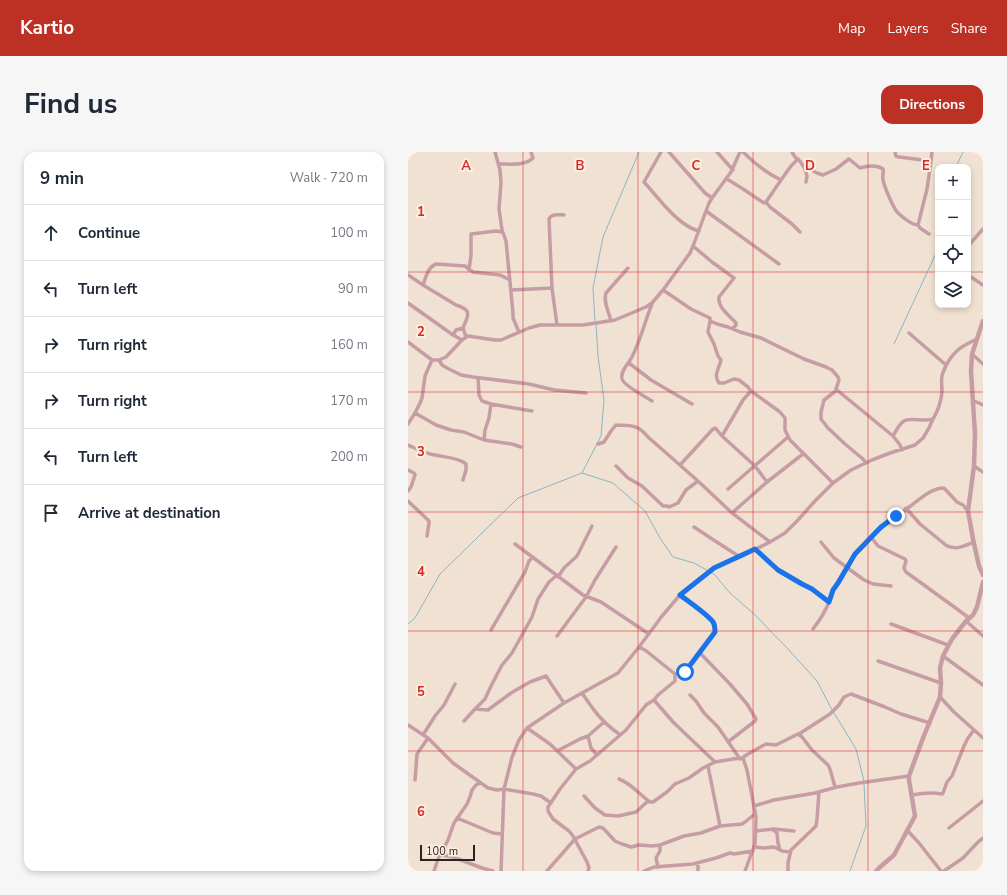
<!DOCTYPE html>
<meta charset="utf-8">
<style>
:root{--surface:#fff;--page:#f6f6f7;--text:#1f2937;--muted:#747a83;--line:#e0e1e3;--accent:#bd3024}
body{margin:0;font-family:"Nunito Sans",sans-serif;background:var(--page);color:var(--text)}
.controls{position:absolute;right:12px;top:12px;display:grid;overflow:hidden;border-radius:8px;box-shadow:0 2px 6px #0003}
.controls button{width:36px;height:36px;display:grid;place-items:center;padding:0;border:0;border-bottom:1px solid var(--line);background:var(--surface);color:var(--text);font:20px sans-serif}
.scale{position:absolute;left:12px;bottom:10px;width:55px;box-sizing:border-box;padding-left:4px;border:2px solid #2a241e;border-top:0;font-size:11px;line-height:14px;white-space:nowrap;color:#2a241e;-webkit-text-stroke:3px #feefdf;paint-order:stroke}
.stop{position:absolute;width:12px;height:12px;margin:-9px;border:3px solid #1a73e8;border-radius:50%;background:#fff}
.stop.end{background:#1a73e8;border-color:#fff;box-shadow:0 1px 4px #0008}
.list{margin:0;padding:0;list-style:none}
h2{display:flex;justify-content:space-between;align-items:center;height:52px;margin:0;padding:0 16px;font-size:17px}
h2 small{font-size:13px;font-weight:400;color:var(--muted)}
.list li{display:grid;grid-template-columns:26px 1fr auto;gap:12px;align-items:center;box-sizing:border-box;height:56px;padding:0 16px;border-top:1px solid var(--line)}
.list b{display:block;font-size:15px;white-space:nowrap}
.list em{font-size:13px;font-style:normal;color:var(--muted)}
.icon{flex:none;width:22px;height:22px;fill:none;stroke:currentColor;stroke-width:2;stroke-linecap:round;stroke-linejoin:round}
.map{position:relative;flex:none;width:575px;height:719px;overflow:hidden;border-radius:12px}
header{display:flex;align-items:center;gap:24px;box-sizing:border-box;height:56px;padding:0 20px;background:var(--accent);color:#fff}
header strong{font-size:19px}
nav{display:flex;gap:22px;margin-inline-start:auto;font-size:14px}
.intro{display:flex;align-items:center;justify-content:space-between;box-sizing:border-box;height:96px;padding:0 24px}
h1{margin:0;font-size:28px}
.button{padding:10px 18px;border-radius:12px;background:var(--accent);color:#fff;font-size:14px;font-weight:700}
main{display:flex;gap:24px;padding:0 24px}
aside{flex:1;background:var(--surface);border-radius:12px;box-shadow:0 2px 6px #0003}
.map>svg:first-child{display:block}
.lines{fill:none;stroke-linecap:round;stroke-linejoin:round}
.stream{stroke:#89b6c5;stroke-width:1}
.minor{stroke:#c69da4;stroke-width:3.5}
.tertiary{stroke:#c69da4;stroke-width:4.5}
.route{stroke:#1a73e8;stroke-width:5}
.grid{fill:none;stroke:#d62828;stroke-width:1;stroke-opacity:0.55}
.grid-label{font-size:13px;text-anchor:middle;font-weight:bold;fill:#d62828;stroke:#feefdf;stroke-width:4;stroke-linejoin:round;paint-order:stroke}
</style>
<header>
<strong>Kartio</strong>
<nav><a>Map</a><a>Layers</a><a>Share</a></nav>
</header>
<div class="intro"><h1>Find us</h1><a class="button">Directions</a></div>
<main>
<aside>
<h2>9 min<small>Walk · 720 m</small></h2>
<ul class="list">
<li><svg class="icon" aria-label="ahead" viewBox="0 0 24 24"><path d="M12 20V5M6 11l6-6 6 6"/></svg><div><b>Continue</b></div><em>100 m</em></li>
<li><svg class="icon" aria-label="left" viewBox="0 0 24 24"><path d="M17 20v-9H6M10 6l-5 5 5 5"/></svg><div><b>Turn left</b></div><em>90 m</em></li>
<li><svg class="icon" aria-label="right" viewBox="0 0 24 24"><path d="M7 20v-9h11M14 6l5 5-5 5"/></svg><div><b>Turn right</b></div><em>160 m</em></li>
<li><svg class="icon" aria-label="right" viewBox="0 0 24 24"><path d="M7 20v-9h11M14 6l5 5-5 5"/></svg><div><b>Turn right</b></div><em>170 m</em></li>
<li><svg class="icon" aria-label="left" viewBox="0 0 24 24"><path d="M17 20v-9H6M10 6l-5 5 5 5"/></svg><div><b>Turn left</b></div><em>200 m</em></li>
<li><svg class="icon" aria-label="arrive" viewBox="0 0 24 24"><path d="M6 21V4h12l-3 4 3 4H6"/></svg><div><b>Arrive at destination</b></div></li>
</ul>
</aside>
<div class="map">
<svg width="575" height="719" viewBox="0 0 575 719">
<rect width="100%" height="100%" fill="#f1e1d2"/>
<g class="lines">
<path class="stream" d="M548 15 555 0
M187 169 185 136 195 85 231 0
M486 192 530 97
M174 321 205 331 237 359 252 386 265 405 286 411 306 422 322 441 346 462 379 496 409 529 423 556 448 597 456 629
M0 472 7 466 32 422 110 346 174 321 193 284 196 248 190 204 188 172
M442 719 458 674 456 632"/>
<path class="minor" d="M87 0 92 18 93 30 91 57 94 78 98 89 105 161V166L111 180
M253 0 236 30C250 45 270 74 291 79
M261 0 297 41 304 46
M309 0 325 18
M335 0C346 11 358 21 373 28
M384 0 387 5 392 9 395 14 409 21 415 23 428 17 441 7 452 16C459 14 469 13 475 17 476 21 474 23 475 27 475 32 485 55 489 60 494 65 504 73 510 73L512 76 521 82
M487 0 488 4 491 5 523 9
M91 12C101 12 117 14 125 6L123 0
M396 15 399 24 398 30
M319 27 335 37 356 51 358 50 373 28 383 14 390 7
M358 50 362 55 384 72 392 80
M298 59 371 112
M510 73 519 37 523 9 524 0
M285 94 304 110 326 126 311 145C309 155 322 164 328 171V173L325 176
M560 94 575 77
M61 118 63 103V82L88 79 94 80
M0 123 15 133 48 153C65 158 60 164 55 176L58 185
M560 123 575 133
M15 133C18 125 20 115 28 112L57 114 65 120 92 123 102 128
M103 138 144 136
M255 138 283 157 302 166V169L309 172 320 175 332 180 353 186 396 207 418 215 424 218 430 225 431 228 428 237 429 238 485 284 492 293 494 298
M0 151 45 183 54 188
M244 152C237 169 233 187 224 205 221 211 212 219 214 227 217 235 237 244 244 249
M203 169C201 160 195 150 198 141L220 116
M302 169 300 180 306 192 310 204 313 208C311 217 305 223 311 231H316L326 227 331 228 340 235 343 239 372 260 377 266V278L382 288 425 331
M149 173 144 136 141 67C144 61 151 63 156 63
M501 181 538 213
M45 183 48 178 55 176
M0 190 24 208H31L38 205 54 188 60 184 87 188H93L121 176 132 173H175L207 168 238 155 244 151 255 138 282 101 285 94 301 51 304 46 323 20 332 0
M564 202 575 212
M31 208 34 213 39 216 53 223 65 225 121 232 146 238 178 241
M221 211 243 228 284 252
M70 226 71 243 74 249 83 252 81 266 77 278 76 288 104 292 113 295
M429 238 416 248 413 260V267L420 276 437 292 455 307 458 311
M566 249 575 253
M83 252 124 259
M7 261 28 273 43 278 56 280 76 288
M0 272 7 261 12 251 14 246 17 224 24 208
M314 284 335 248 343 239
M485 284C488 279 491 272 496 269 502 265 516 270 525 267 530 259 533 249 534 240 534 235 533 229 534 224 535 219 538 214 540 210 548 197 556 193 569 187
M190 292 196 290 203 279 208 273C224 274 229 272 240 285L290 329 324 361 362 390
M0 293C9 297 18 302 27 303 36 305 52 306 58 312V318L55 328
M272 313 305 277 307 276 309 278 314 284 347 314 359 330
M208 314 220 326 234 334 255 354H260L261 355 270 351 278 338 290 329
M566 314 575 320
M0 318 6 321 7 323 3 335 0 339
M320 337 380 285
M0 349 21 369V371L19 384
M498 356 512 372 539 394C550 398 556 394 566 390
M324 361 359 330 395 302
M286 375 301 385 332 405
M463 385 470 394 497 407 498 409 496 416 498 420 549 457 561 466
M413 390 426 406 456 428 465 432 483 434
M107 392 175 443 193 450 241 482
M347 397 370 418 394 432 404 437 421 450
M150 425 156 416 169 404 184 374
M558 469 575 484
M483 472 540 493
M405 477C412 468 418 458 422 448 424 444 424 440 426 436 433 426 439 413 447 403 463 383 483 367 504 353 513 346 524 336 536 336L549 350 555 353 560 359
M83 478 117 420 121 409 125 405
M149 484 178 445 187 428 208 395
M231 495 237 498 267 522 274 521 279 518 291 500 307 480C307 476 307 473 305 470 299 462 281 450 272 443
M291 500 322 532 339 552 348 567 347 569 320 590
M535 504 575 533
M470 509 533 531
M174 541C186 559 194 570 211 582
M282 543 288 549 296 561 310 575 332 607
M532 545 546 560 575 586
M246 548 265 570 307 610
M67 557 77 547 84 532 94 513 104 501 124 465 130 447 141 430 149 423
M56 569 67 557 80 558 103 541 122 530 138 524 156 551
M0 573 20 586 45 611 80 636 89 638 96 637 125 642 133 644 143 651
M119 576 142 592 168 617
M391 582 422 562 431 553 436 545 443 542 477 555 493 562 522 571
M15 583 27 564 36 553 47 532
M180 584 183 596 189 603
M149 599 172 587 180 584 196 570
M335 606 339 618 348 665 347 692 337 719
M300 614 312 674
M211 627C224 632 232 643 242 650H245L259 640 267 632 281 626 295 616 307 610 325 607 334 606 340 602 356 593 358 592 368 593 390 582 394 585 404 598 420 613 422 617 427 635
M7 628 9 602 20 586
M504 643C514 641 524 640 534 642L535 641 539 630 544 624 556 594 560 586 566 578
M176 644 187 656 197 663 210 664 228 660 240 649
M346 654 366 648 407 641 429 635 451 631 501 624
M49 666 85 681 94 682
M541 676 575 649
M364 677 369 681 370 691 372 698
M499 678 511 691 533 719
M348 679 366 677 386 679
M347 695 356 696 366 695 374 699 382 700
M33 703 45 705 74 716 85 719
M290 711V719
M250 715 248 706 252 699V693
M26 719 30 707 40 688 46 671 59 652 62 645 64 638 68 633 72 631
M93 719 96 637 104 605 111 588 119 576 156 551 210 521 231 495 254 464 272 443 306 416 332 405 362 390 377 381 390 368 407 349 425 331 443 318 464 308 482 301 507 293 515 286 521 276 525 267
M139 719 167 687 191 675 195 676 207 689 214 692 223 695 231 693 244 694 252 693 276 684 293 681 312 674 334 672 337 670 347 662
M180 719 181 716 179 710 165 684 161 679 145 667 140 659V655L152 637 168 617 182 609 218 578 238 553 241 551 246 548 250 543 267 529V522
M236 719 246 715 285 712 308 706 322 701 326 702 345 699
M380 719V711L383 698 408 674 409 667 411 640
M536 719 555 706 570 690 575 686"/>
<path class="tertiary" d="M575 169 564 202 563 219 567 282 566 314 560 359 565 387 571 414 575 423
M468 719 471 716 486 703 507 664 501 628V624L515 586 532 545 533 531 532 516 535 504 544 487 558 469 565 463 569 455 575 430"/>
</g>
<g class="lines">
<path class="route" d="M277 520 307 480C307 476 307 473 305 470 299 462 281 450 272 443L306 416 347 397 370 418 394 432 404 437 421 450 425 438 430 431 447 402 473 375 488 364"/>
</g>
<path class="grid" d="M115 0V719M230 0V719M345 0V719M460 0V719M0 120H530M560 120H575M0 240H575M0 360H575M0 479H575M0 599H575"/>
<g class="grid-label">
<text x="58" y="18">A</text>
<text x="172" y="18">B</text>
<text x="288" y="18">C</text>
<text x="402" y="18">D</text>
<text x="518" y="18">E</text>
<text x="13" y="64">1</text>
<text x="13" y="184">2</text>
<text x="13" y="304">3</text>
<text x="13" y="424">4</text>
<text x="13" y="544">5</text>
<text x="13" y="664">6</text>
</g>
</svg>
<div class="controls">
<button>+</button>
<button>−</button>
<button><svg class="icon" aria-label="locate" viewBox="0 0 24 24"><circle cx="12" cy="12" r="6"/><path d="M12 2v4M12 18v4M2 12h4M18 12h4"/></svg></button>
<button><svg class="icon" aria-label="layers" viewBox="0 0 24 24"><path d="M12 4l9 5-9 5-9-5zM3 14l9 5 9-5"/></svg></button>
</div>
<div class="scale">100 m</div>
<div class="stop" style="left:277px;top:520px"></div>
<div class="stop end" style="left:488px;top:364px"></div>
</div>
</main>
